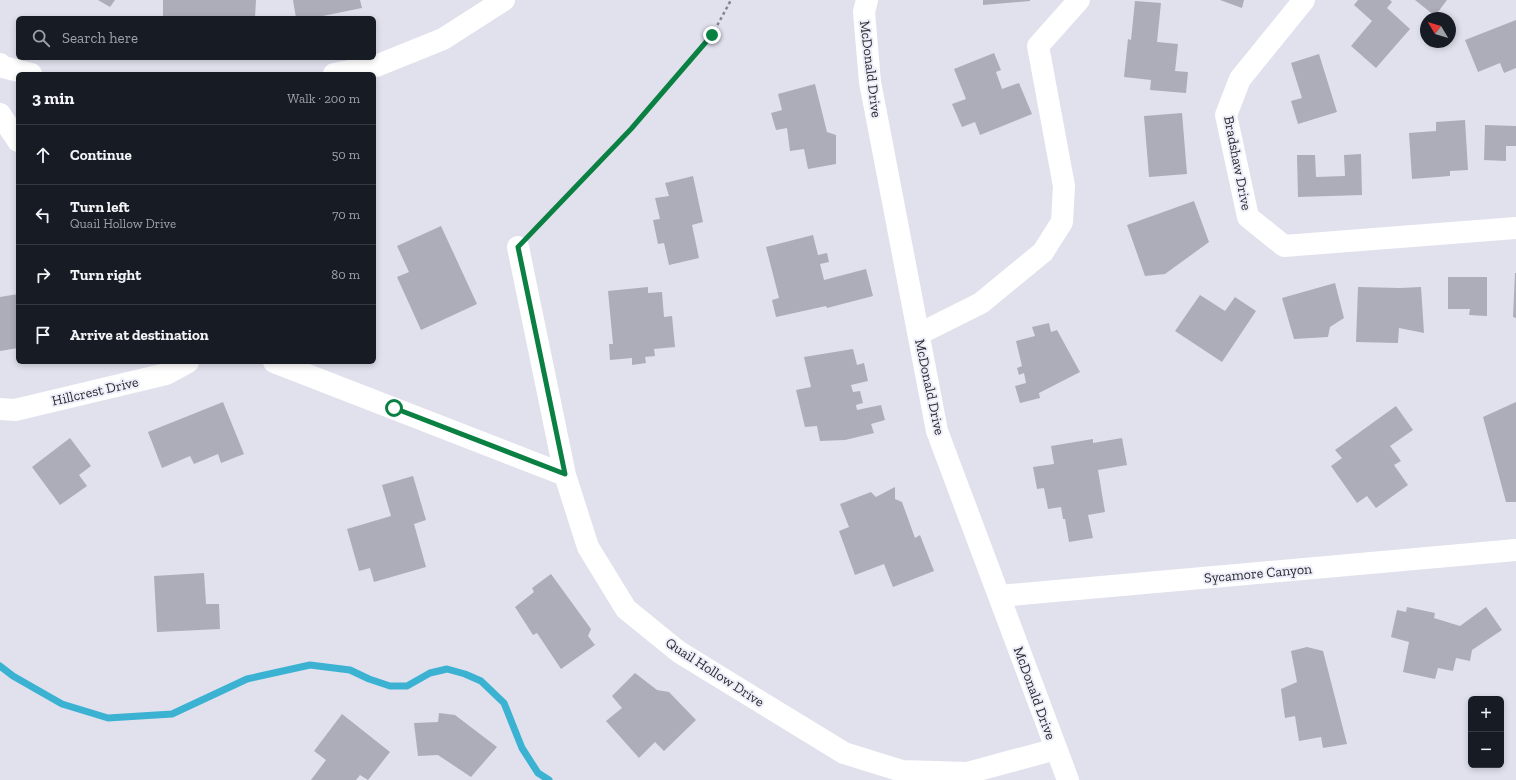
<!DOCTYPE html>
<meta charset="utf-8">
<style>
:root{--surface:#171b24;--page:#20242c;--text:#f1f3f6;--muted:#9ea1a6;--line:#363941}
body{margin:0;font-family:"Zilla Slab",serif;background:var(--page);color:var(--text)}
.controls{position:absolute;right:12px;bottom:12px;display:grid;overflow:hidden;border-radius:6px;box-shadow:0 2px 6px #0003}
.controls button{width:36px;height:36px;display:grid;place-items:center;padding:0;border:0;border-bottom:1px solid var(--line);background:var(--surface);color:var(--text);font:20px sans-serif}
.compass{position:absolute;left:1420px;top:12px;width:36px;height:36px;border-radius:50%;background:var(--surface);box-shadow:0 2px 6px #0003;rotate:308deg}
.stop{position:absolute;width:12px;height:12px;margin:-9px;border:3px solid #0b8043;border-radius:50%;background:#fff}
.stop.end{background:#0b8043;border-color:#fff;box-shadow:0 1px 4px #0008}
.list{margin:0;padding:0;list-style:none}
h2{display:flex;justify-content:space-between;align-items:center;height:52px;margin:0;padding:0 16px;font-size:17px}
h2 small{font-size:13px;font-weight:400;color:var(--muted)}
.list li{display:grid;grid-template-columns:26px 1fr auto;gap:12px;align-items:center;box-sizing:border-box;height:60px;padding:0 16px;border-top:1px solid var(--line)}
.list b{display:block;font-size:15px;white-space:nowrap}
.list p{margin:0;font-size:13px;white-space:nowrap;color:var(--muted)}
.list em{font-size:13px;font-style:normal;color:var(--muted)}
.icon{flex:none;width:22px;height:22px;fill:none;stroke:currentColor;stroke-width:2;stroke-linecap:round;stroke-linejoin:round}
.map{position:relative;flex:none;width:1516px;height:780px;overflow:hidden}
.search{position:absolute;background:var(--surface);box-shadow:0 2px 6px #0003;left:16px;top:16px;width:360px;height:44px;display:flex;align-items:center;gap:10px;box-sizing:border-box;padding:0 14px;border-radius:6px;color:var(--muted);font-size:15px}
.panel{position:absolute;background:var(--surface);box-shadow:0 2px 6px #0003;left:16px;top:72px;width:360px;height:292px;border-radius:6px}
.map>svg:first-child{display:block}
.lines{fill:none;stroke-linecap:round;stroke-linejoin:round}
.stream{stroke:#3cb2d3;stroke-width:7}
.building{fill:#acadb8}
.path{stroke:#84858d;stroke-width:2.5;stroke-dasharray:3 3;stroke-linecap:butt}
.minor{stroke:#fff;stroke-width:22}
.route{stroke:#0b8043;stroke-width:5}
.labels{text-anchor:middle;stroke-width:4;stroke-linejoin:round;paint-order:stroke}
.street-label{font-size:14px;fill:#2a2a2f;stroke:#eeeefa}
</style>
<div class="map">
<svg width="1516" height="780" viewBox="0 0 1516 780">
<rect width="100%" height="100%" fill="#e0e1ed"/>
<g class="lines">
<path class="stream" d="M0 666 13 676 62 704 108 718 172 714 247 679 310 665 350 670 369 679 390 686H407L430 673 447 669 465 674 481 681 504 703 522 748 538 773 549 780"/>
</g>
<path class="building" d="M98 0H115L110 7Z
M163 0H256L255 18H163Z
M293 0H360L362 8 313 18H296Z
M983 0H1030V1L983 5Z
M1220 0H1244L1242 8Z
M1358 0H1390L1392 2 1387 8 1410 29 1376 68 1351 46 1372 21 1354 5Z
M1415 0H1447L1435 16Z
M1135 1 1161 3 1157 42 1178 44 1175 71 1188 72 1186 93 1150 90 1151 80 1124 77 1128 39 1131 40Z
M1516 20V68L1504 73 1500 63 1478 72 1465 40Z
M994 53 1001 70 996 72 1002 89 1019 83 1032 114 980 135 975 122 962 127 952 104 966 99 954 69Z
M1319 54 1337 112 1298 124 1291 101 1302 98 1291 63Z
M815 84 827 132 836 135V164L808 169 804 149 790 151 787 128 776 130 771 113 782 110 778 94Z
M1182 113 1187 174 1149 177 1144 116Z
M1465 120 1468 170 1450 171V176L1412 179 1409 133 1436 131V122Z
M1485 125 1516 126V146H1506V161L1484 160Z
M1361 154 1362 195 1298 197 1297 155H1315L1316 177 1345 176 1344 155Z
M693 176 703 222 692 225 699 258 669 265 664 243 658 244 653 220 660 219 655 198 669 196 665 183Z
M1194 201 1209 242 1165 274 1145 276 1127 225Z
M441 226 477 304 421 330 397 277 409 272 397 246Z
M813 235 818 255 827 253 829 262 820 264 824 280 866 269 873 296 827 308 826 306 776 317 772 300 779 298 766 247Z
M1515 273H1516V318L1513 317Z
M1448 277H1487V316L1469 315 1470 309H1448Z
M1335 283 1344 318 1330 327 1328 337 1294 339 1282 298Z
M648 287V293L662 292 664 317 672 316 675 347 654 349 655 356 645 357 646 363 632 365V358L610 360 609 344H613L608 291Z
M1358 287 1400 288 1421 287 1424 333 1399 328 1398 343 1356 342Z
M18 294V348L0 351V297Z
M1200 295 1225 311 1235 297 1256 311 1222 362 1175 331Z
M1049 323 1051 332 1057 330 1080 372 1039 393 1040 398 1020 403 1015 386 1026 383 1024 373 1019 375 1017 368 1022 366 1016 341 1035 336 1032 327Z
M853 349 857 365 864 363 868 381 851 385 853 392 860 391 863 403 856 405 857 410 881 405 885 420 871 424 874 433 845 440 820 441 817 426 805 427 796 390 811 387 804 357Z
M223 402 244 454 221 463 218 454 194 464 190 456 162 468 148 432Z
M1516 402V502H1506L1483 417Z
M1396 406 1413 430 1390 446 1401 461 1394 465 1408 485 1376 508 1367 496 1357 503 1331 466 1342 458 1335 450Z
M70 438 91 466 79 475 87 486 60 505 32 467Z
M1122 438 1127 465 1098 470 1105 512 1088 515 1093 538 1069 542 1065 519H1063L1061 507 1048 509 1044 488 1037 489 1033 467 1054 464 1051 446 1093 439V443Z
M413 476 426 520 414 524 426 567 374 582 370 568 359 571 347 529 391 516 382 485Z
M895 487V499L902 502 915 538 920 535 934 571 893 587 884 564 855 575 839 531 849 527 840 504 871 492 876 497Z
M204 573 206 604H219L220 629 157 632 154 576Z
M551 574 591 629 588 636 595 645 561 669 537 633 533 635 515 607 534 592 532 588Z
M1407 607 1435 613 1434 618 1460 626 1486 607 1502 630 1472 650 1470 661 1456 658 1453 671 1438 668 1435 679 1403 672 1409 642 1391 637 1397 610 1406 612Z
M1307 647 1323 651 1347 744 1323 748 1321 737 1299 741 1295 716 1285 718 1281 689 1297 682 1291 651Z
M635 673 657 690 669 692 696 720 664 751 655 742 639 758 606 721 622 708 612 696Z
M439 713 455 715 497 747 471 777 438 755 418 756 414 723 438 722Z
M342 714 390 752 368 780 360 775 356 780H311L326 760 314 751Z"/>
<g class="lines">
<path class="path" d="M534 231 631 129 712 35 731 0"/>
<path class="minor" d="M867 0 864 12 870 82 937 431 1068 780
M1304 0 1240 79 1226 115 1248 217 1284 246 1516 228
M0 64 3 67 31 74
M334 74 376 66 443 39 504 0
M0 114 18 141
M518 247 565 475 588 547 626 609 679 652 844 753 902 771 967 773 1056 749
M919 334 981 303 1043 252 1062 222 1064 186 1038 46 1079 0
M274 362 565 475
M0 409 15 410 166 374 188 362
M1000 596 1516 550"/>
</g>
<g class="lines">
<path class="route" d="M394 408 565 474 518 247 631 129 712 35"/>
</g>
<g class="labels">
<g class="street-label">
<text transform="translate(871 69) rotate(83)" y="5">McDonald Drive</text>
<text transform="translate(1238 163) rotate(79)" y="5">Bradshaw Drive</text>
<text transform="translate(930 387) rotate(78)" y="5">McDonald Drive</text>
<text transform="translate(95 391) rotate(-13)" y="5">Hillcrest Drive</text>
<text transform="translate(1258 573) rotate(-5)" y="5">Sycamore Canyon</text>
<text transform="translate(715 672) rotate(33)" y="5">Quail Hollow Drive</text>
<text transform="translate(1035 693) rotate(70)" y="5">McDonald Drive</text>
</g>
</g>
</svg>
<div class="controls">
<button>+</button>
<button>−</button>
</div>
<svg class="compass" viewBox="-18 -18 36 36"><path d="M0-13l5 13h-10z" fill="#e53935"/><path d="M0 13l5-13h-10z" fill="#9ea1a6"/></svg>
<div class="stop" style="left:394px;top:408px"></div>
<div class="stop end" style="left:712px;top:35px"></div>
<div class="search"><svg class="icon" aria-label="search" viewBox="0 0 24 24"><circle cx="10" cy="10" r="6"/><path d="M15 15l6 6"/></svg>Search here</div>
<section class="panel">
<h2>3 min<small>Walk · 200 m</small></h2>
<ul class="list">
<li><svg class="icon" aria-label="ahead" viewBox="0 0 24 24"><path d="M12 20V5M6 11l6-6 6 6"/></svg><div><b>Continue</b></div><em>50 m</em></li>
<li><svg class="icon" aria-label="left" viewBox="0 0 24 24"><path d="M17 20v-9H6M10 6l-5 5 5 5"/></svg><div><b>Turn left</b><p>Quail Hollow Drive</p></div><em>70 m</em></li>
<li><svg class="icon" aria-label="right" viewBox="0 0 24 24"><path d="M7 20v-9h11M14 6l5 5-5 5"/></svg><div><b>Turn right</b></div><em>80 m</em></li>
<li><svg class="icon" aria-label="arrive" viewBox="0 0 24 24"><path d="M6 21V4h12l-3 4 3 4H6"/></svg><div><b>Arrive at destination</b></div></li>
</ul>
</section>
</div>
